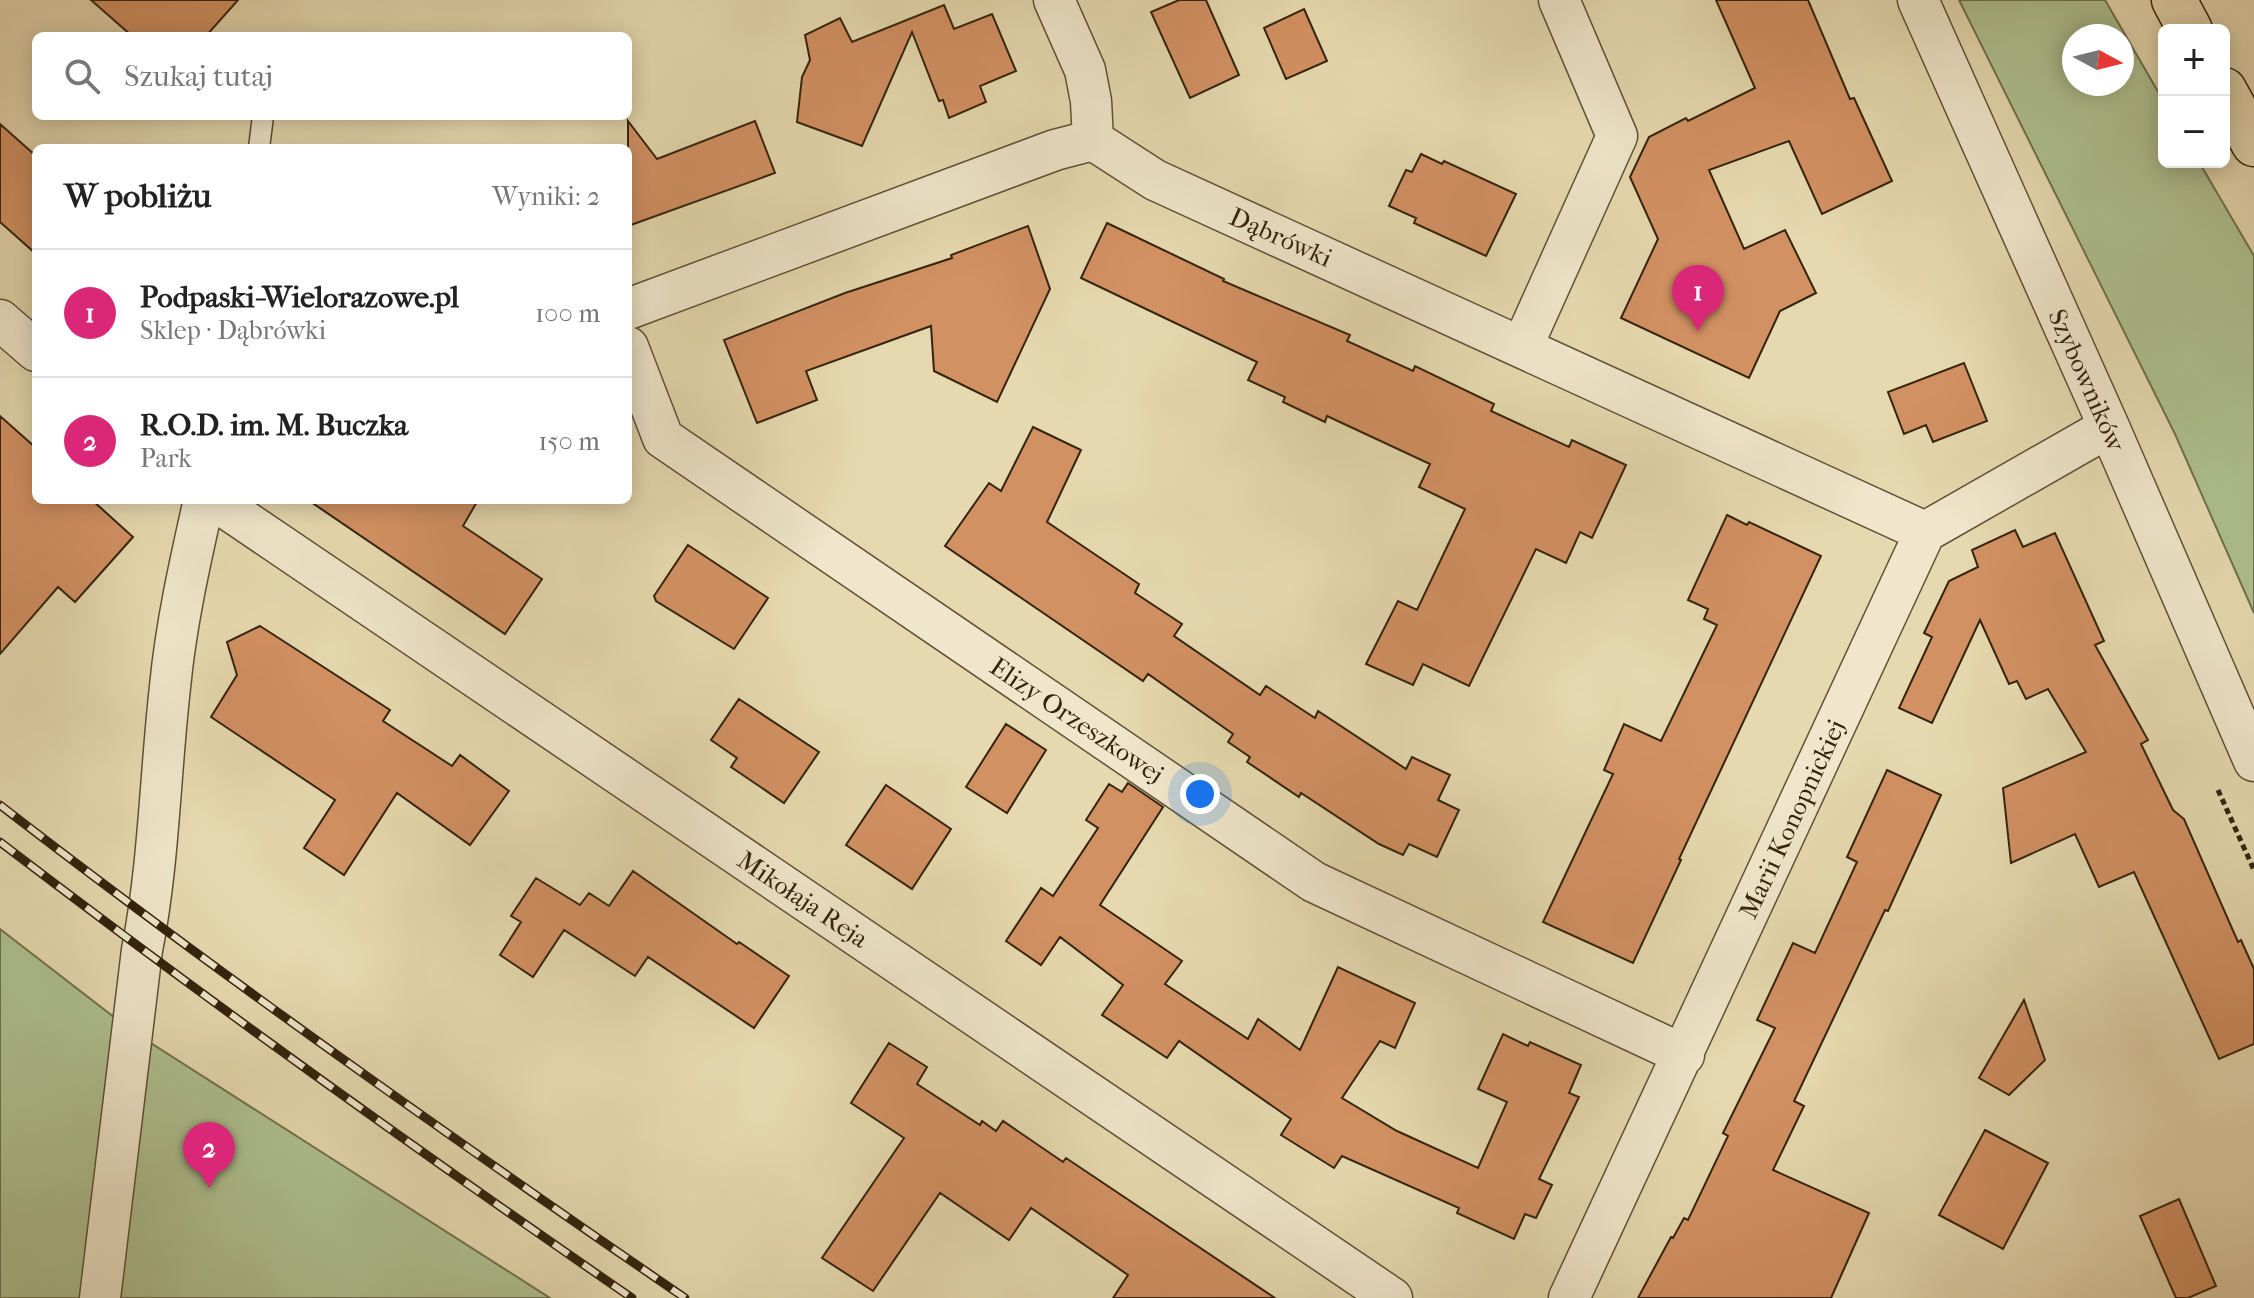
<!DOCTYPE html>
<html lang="pl">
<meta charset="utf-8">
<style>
:root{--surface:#fff;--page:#f2f2f2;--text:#222;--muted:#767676;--line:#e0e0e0;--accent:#db2777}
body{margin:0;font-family:"IM FELL French Canon",serif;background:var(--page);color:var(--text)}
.controls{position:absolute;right:24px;top:24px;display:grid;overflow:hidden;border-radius:12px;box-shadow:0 4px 20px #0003}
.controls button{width:72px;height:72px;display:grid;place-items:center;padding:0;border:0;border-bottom:2px solid var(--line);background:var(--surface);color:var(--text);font:40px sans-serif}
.compass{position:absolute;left:2062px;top:24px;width:72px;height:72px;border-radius:50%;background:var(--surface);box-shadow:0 4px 20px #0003;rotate:97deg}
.you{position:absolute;left:1200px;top:794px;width:28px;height:28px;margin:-20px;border:6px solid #fff;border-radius:50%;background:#1a73e8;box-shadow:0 0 0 12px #1a73e833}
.badge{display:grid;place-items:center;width:52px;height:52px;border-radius:50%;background:var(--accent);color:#fff;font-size:26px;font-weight:700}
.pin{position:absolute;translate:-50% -66px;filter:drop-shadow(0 2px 4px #0008)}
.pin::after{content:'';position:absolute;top:42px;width:28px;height:24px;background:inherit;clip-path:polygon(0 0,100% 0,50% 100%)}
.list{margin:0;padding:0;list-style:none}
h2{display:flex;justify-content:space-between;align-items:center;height:104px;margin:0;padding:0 32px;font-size:34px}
h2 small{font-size:26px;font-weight:400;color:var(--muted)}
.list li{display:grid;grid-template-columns:52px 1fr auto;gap:24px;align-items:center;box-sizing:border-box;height:128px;padding:0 32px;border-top:2px solid var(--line)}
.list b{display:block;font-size:30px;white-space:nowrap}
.list p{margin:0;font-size:26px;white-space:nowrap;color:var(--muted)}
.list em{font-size:26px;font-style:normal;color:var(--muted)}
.icon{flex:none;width:44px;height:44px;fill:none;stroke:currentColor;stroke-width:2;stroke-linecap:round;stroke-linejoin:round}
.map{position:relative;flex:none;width:2254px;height:1298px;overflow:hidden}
.search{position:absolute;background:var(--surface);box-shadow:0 4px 20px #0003;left:32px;top:32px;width:600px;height:88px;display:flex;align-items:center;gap:20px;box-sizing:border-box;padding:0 28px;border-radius:12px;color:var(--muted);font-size:30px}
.panel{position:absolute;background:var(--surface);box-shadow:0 4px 20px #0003;left:32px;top:144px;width:600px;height:360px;border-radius:12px}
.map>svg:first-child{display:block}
.green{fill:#aec090;stroke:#71724f;stroke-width:2;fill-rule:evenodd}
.building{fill:#d29163;stroke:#34230e;stroke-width:2}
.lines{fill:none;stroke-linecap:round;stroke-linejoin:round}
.lane-casing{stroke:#605036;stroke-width:23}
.street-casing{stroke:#605036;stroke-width:43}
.primary-casing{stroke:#34230e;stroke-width:47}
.path{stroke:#34230e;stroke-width:5;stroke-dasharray:6 4;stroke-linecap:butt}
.lane{stroke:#efe6cb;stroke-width:20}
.street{stroke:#efe6cb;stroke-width:40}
.primary{stroke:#e6d9af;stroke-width:44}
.rail-casing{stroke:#34230e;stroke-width:9}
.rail{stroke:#efe6cb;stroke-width:6;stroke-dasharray:18;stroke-linecap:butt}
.labels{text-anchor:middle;stroke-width:6;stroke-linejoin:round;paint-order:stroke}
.street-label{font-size:26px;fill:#34230e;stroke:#efe6cb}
</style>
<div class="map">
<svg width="2254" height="1298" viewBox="0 0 2254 1298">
<rect width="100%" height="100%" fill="#e6d9af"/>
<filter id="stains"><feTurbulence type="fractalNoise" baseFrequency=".0025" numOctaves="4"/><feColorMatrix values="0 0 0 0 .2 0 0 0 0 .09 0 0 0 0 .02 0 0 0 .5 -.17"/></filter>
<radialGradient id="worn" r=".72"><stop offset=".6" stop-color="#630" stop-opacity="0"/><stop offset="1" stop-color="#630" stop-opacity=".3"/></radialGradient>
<path class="green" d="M1959 0H2105L2164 102V162H2199L2254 256V613L2175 434ZM2122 36V84H2074V36Z
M0 929 132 1031 550 1298H0Z"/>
<path class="building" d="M91 0H238L206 36H132Z
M1179 0H1206L1239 75 1190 98 1151 12Z
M1716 0H1808L1850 99 1854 98 1892 181 1822 214 1789 141 1709 170 1744 249 1785 230 1816 293 1780 311 1749 378 1621 318 1658 239 1630 177 1649 137 1686 118 1688 121 1755 88Z
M944 5 954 29 992 14 1016 71 980 86 986 102 949 118 943 100 939 101 912 32 862 146 797 122 802 77 810 60 805 35 840 18 852 42Z
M1304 9 1327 61 1286 79 1264 28Z
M628 121 657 159 755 121 775 173 628 226Z
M0 124 36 156V254L0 222Z
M1421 154 1442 164 1444 161 1516 194 1486 256 1414 223 1416 218 1389 206 1406 170 1412 172Z
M1107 223 1224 279 1223 281 1350 335 1347 341 1413 371 1415 366 1494 404 1491 411 1569 447 1572 440 1626 465 1592 538 1580 532 1566 563 1536 549 1469 686 1423 664 1413 685 1366 664 1398 601 1417 610 1465 509 1419 487 1430 464 1327 416 1325 422 1283 402 1285 397 1248 380 1257 362 1081 278Z
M1028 226 1050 289 997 402 934 371 931 326 806 371 817 400 757 423 724 340 845 293 952 258 951 255Z
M1964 363 1987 421 1933 442 1926 425 1904 434 1888 392Z
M0 416 36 448V500H92L133 537 75 602 58 587 0 654Z
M1033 427 1081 450 1047 522 1139 584 1135 593 1182 624 1174 636 1260 695 1266 686 1315 718 1318 711 1406 769 1412 757 1450 775 1438 800 1459 810 1437 857 1409 844 1403 855 1379 844 1301 793 1299 797 1247 762 1250 757 1228 742 1233 734 1148 674 1143 681 945 546 989 483 1001 491Z
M308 500H478L463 526 542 579 505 634Z
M1727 515 1747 525 1749 522 1821 556 1679 859 1681 860 1633 963 1543 922 1613 774 1604 770 1624 724 1661 741 1717 625 1704 619 1708 609 1688 600Z
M2015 530 2023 547 2055 533 2104 641 2095 645 2148 740 2141 744 2173 810 2184 819 2238 942 2241 940 2254 969V1044L2219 1059 2134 872 2099 887 2075 834 2011 863 2003 788 2086 752 2048 689 2026 699 2017 681 2009 684 1980 620 1932 723 1899 708 1932 637 1924 633 1949 581 1978 567 1972 550Z
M688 545 768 598 734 649 656 601 654 596Z
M260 626 390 710 383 721 452 766 460 755 509 791 470 845 397 793 344 875 304 848 335 800 211 717 237 675 227 642Z
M739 699 819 752 784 803 731 767 737 758 711 740Z
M1006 724 1046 750 1007 813 966 787Z
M1887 770 1941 795 1888 911 1885 910 1794 1101 1804 1106 1773 1170 1869 1213 1831 1298H1638L1671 1237 1673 1238 1684 1218 1688 1220 1728 1136 1723 1133 1775 1028 1757 1020 1793 943 1815 953 1857 862 1847 857Z
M1128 783 1163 807 1100 905 1182 961 1165 984 1248 1039 1258 1019 1300 1050 1338 967 1415 1003 1395 1048 1380 1041 1342 1098 1397 1131 1478 1168 1507 1102 1478 1089 1503 1034 1528 1046 1530 1042 1581 1065 1569 1093 1579 1097 1539 1179 1552 1185 1536 1218 1525 1214 1514 1239 1457 1213 1459 1208 1342 1156 1334 1168 1281 1135 1291 1119 1179 1041 1167 1058 1102 1015 1123 985 1060 937 1041 965 1006 941 1041 888 1053 896 1098 828 1086 820 1109 784 1122 792Z
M886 785 951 829 912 889 846 845Z
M633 871 737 944 739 942 789 976 754 1028 648 957 635 976 564 930 533 977 500 955 521 922 511 916 536 878 580 905 589 893 609 906Z
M2024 1000 2045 1060 2009 1095 1979 1078Z
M889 1043 927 1067 917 1084 980 1125 982 1121 996 1131 1003 1121 1063 1162 1066 1158 1275 1298H1113L1128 1275 1031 1208 1009 1240 940 1193 873 1291 822 1258 904 1138 851 1103Z
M1985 1130 2048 1163 2003 1249 1939 1215Z
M2179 1199 2216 1286 2188 1298H2176L2140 1216Z"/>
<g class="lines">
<defs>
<path id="lane" d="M259 148 263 116"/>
<path id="street" d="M1054 0 1085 70 1091 101 1093 140
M1918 0 2109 427 2254 761
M628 309 1055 150 1093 140 1155 180 1925 532
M0 320 36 351
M628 347 663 438 1314 882 1684 1055
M1522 347 1617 136 1559 0
M214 500 1392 1298
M100 1298 142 950C159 864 160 775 170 687 176 624 190 562 204 500
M1569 1298 1925 532 2109 427"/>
<path id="primary" d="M2174 0 2190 30
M2224 90 2254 144"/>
</defs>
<use href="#lane" class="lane-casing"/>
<use href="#street" class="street-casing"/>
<use href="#primary" class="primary-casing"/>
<path class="path" d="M2218 790 2254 870"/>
<use href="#lane" class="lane"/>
<use href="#street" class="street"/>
<use href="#primary" class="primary"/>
<defs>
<path id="rail" d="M0 805C223 977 453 1139 685 1298
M0 842C207 1000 418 1151 632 1298"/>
</defs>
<use href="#rail" class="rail-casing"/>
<use href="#rail" class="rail"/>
</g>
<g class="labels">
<g class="street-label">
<text transform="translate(1281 237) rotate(24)" y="9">Dąbrówki</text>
<text transform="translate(2087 380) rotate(66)" y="9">Szybowników</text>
<text transform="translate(1077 720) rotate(34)" y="9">Elizy Orzeszkowej</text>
<text transform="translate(1792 819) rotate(-65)" y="9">Marii Konopnickiej</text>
<text transform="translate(803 899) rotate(34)" y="9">Mikołaja Reja</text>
</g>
</g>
<rect width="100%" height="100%" filter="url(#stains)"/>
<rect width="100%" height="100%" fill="url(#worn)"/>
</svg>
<div class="controls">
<button>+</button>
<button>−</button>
</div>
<svg class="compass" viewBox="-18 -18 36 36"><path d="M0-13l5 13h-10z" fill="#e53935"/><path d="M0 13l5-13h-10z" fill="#767676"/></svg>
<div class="you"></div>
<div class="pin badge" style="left:1698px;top:331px">1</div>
<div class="pin badge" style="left:209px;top:1188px">2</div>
<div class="search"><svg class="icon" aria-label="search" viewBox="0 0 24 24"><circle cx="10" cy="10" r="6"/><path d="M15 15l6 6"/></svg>Szukaj tutaj</div>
<section class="panel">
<h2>W pobliżu<small>Wyniki: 2</small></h2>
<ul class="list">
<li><span class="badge">1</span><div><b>Podpaski-Wielorazowe.pl</b><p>Sklep · Dąbrówki</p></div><em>100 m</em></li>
<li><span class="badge">2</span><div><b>R.O.D. im. M. Buczka</b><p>Park</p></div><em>150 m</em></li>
</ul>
</section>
</div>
